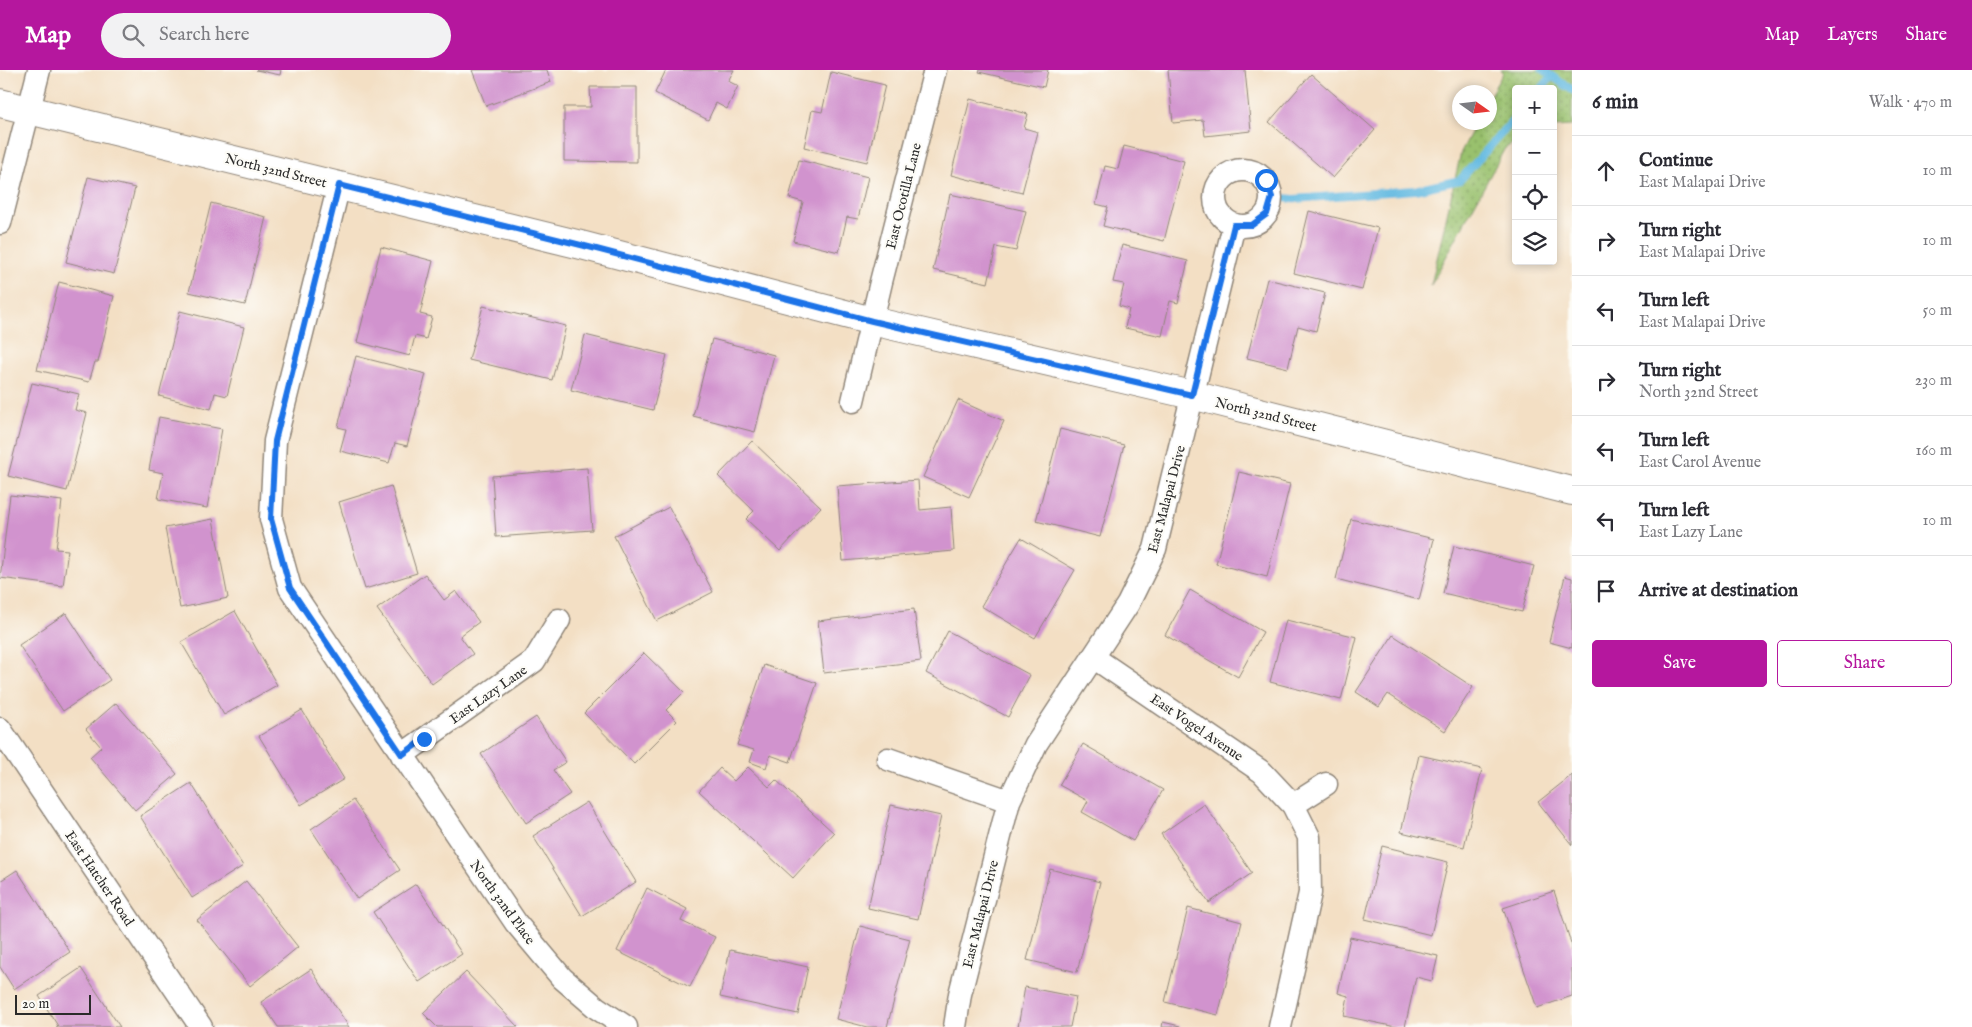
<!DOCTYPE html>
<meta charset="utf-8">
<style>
:root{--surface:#fff;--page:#f2f2f3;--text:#2b2b33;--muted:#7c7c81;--line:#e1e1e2;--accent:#b5179e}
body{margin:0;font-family:"IM FELL English",serif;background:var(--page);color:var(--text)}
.controls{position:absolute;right:15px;top:15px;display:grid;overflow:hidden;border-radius:5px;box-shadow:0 2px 8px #0003}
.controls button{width:45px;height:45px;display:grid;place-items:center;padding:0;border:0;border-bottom:1px solid var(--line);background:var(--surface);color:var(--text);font:25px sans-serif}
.compass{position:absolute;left:1452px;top:15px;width:45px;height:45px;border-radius:50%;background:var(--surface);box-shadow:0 2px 8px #0003;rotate:104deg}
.scale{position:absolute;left:15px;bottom:12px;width:76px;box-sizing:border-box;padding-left:5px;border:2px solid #2b2b2b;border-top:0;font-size:14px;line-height:18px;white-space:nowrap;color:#2b2b2b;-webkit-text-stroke:4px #fdfcf7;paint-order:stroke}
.stop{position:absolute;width:15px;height:15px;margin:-11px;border:4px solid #1a73e8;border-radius:50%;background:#fff}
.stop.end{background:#1a73e8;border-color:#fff;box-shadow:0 1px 5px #0008}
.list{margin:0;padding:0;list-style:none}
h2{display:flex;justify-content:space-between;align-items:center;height:65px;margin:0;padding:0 20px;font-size:21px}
h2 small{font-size:16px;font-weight:400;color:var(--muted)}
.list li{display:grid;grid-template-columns:32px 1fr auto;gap:15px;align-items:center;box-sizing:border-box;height:70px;padding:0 20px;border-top:1px solid var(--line)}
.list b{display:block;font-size:19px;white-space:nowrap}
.list p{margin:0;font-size:16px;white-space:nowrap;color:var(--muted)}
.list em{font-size:16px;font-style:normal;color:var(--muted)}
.actions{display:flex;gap:10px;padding:15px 20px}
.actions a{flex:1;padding:11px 0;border:1px solid var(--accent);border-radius:5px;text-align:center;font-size:18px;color:var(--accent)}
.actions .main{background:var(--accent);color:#fff}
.icon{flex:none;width:28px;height:28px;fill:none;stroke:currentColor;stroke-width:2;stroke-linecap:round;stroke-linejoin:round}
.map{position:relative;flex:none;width:1572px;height:957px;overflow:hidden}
header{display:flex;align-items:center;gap:30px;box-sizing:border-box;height:70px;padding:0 25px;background:var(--accent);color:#fff}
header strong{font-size:24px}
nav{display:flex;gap:28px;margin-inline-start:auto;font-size:18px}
.search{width:350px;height:45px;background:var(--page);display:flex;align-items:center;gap:12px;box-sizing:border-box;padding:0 18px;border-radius:28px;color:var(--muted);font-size:19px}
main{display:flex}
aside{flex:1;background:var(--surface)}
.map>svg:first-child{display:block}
.grass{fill:url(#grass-dots);stroke:#62764c}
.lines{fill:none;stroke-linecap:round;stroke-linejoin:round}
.stream{stroke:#64bae1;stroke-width:8}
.building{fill:#d193ce}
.minor-casing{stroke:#8f8578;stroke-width:25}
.tertiary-casing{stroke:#8f8578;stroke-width:30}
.minor{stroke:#fff;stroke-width:22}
.tertiary{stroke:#fff;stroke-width:28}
.route{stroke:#1a73e8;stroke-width:6}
.labels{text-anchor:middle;stroke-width:4.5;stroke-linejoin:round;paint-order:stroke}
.street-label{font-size:14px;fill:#2b2b2b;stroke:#fdfcf7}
</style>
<header>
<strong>Map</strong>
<div class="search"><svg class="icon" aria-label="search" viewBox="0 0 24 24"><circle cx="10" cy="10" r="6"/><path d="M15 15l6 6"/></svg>Search here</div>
<nav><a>Map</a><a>Layers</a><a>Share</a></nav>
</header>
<main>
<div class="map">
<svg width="1572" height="957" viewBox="0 0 1572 957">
<defs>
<pattern id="grass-dots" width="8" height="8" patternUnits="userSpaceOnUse" patternTransform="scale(1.25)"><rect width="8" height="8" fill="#99c16d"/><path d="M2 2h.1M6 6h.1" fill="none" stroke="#7d9d5a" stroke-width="1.8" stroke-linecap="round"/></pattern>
</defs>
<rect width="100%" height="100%" fill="#fdfcf7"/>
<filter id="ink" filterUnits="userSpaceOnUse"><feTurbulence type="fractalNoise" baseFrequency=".02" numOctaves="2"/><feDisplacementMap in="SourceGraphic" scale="10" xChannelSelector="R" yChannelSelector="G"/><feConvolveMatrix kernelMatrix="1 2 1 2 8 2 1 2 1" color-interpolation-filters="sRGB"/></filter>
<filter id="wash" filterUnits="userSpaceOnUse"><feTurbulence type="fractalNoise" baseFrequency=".0096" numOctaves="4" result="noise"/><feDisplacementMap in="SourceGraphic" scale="20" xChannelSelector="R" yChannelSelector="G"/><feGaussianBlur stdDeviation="1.12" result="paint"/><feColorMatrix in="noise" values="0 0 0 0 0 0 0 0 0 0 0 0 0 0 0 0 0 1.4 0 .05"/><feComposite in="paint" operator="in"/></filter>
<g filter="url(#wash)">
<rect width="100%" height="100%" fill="#f3dfc4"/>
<path class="grass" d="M1501 0H1572V56L1553 57V19H1516V72L1505 78 1431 215 1461 82 1476 53 1490 52V25L1503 3Z"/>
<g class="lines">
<path class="stream" d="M1543 0 1572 20
M1541 19 1552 6
M1272 127 1294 129 1415 120 1460 110 1516 47"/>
</g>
<g id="blocks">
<path class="building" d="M256 0H281L280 5Z
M472 0H547L551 12 486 36Z
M666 0H734L728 11 738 16 727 39 716 33 708 50 655 23Z
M980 0H1048L1044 17 979 2Z
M1168 0H1245L1251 61 1205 66 1203 50 1173 53Z
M831 2 885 15 867 92 804 77 812 40 822 42Z
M1311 4 1375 60 1333 108 1269 52Z
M590 17H637V92L564 91V37H591Z
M970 29 1028 44 1024 58 1038 62 1022 123 951 105Z
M1124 76 1184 91 1164 171 1103 156 1108 137 1096 134 1105 96 1118 99Z
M799 90 868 107 858 149 847 147 839 182 793 171 803 132 789 128Z
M88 107 135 118 114 204 66 192Z
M950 124 1026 141 1016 181 996 177 988 213 933 200Z
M211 133 266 147 245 235 189 222Z
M1309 141 1378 158 1362 220 1294 203Z
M1122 175 1188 191 1178 233 1170 231 1162 266 1125 258 1129 239 1119 236 1124 214 1113 212Z
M381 177 433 191 420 244 432 247 426 269 415 266 410 286 357 272Z
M1267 209 1325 223 1316 261 1298 256 1288 298 1247 288Z
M59 212 114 226 98 292H95L89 312 37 300Z
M483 236 566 256 552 310 469 290Z
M180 241 244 257 227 326 215 323 211 339 159 326Z
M585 265 667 285 653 340 571 320Z
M712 269 774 285 755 362 693 346Z
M356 286 426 304 407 376 395 373 389 393 340 381 346 359 338 357Z
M32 313 79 324 75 340 87 343 67 421 8 406Z
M958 330 1004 351 969 427 923 407Z
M159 347 222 359 207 438 158 429 163 403 149 400Z
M1060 359 1124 375 1100 467 1036 451Z
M752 371 821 437 780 481 746 449 754 441 718 406Z
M587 398 592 460 496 467 492 406Z
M1239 402 1290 414 1267 507 1216 494Z
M918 410 920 440 951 437 954 481 843 491 837 416Z
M391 416 417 503 365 519 339 432Z
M10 425 62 431 56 479 68 480 63 516 0 508Z
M669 437 713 522 657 551 614 466Z
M213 449 228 528 180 538 165 458Z
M1351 449 1434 469 1419 530 1336 509Z
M1021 468 1075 500 1035 568 981 536Z
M1454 476 1534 496 1522 542 1443 523Z
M425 504 444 530 456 521 479 552 460 566 473 584 432 614 377 539Z
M1565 506 1572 508V578L1549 572Z
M1190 520 1263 562 1238 607 1165 565Z
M914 539 921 591 824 603 818 551Z
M235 541 277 615 224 645 181 572Z
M66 543 110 610 63 641 19 575Z
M1286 550 1357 567 1341 630 1270 612Z
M948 561 1030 605 1008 647 926 603Z
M1393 565 1473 617 1445 661 1388 624 1379 637 1356 622Z
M644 583 684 622 666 640 677 651 634 694 584 643Z
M764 595 817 613 790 692 770 685 766 698 750 692 754 680 737 675Z
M116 633 177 704 135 740 90 687 101 677 86 659Z
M302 640 344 709 301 735 259 666Z
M536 647 566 692 553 700 570 724 526 753 481 684Z
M1083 674 1163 720 1133 771 1082 742 1088 731 1059 715Z
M1419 685 1482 699 1464 777 1401 762Z
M748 697 769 717 776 710 834 763 793 808 699 721 720 698 734 711Z
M1572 705V775L1538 732Z
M191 713 243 796 192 828 140 746Z
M353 730 400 800 357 829 311 759Z
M587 732 636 812 582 846 533 766Z
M1204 734 1252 803 1209 833 1161 764Z
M891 735 941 746 918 849 868 838Z
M1382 776 1448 792 1431 865 1365 849Z
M1050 799 1100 812 1077 902 1027 890Z
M17 800 70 882 14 919 0 897V811Z
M246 811 298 877 250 916 197 850Z
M416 814 462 884 419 912 373 842Z
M647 818 687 839 681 851 715 867 690 917 617 881Z
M1554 821 1572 876V926L1537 938 1503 838Z
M1188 838 1242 852 1218 945 1165 932Z
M860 856 910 869 887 957H867L836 949Z
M1350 867 1438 886 1432 911 1416 907 1405 957H1396L1344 946 1348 926 1338 923Z
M730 880 808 897 798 944 720 927Z
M81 898 120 957H56L58 956 39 926Z
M311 899 349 957H278L261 932Z
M466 902 518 957H437L423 943Z
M1025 917 1076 927 1070 957H1018Z
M1163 952 1180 956V957H1162Z"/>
</g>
</g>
<g filter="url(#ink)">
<use href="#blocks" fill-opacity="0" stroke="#8f8578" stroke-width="1"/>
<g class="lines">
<defs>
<path id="minor" d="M1215 128a28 28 0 1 1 56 0a28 28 0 1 1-56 0Z
M339 115 275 371 271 449 290 518 516 853 562 908 597 938 626 957
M0 153 39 0
M853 331 881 212 935 0
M1093 587 1262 702 1293 735 1309 767 1310 823 1280 957
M0 659 201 957
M402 685 534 591 559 550
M888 689 1009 731
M1293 735 1326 714
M955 957 960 924 1009 731 1036 674 1128 534 1155 479 1234 155"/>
<path id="tertiary" d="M0 33 581 175 872 251 1192 325 1572 421"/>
</defs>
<use href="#minor" class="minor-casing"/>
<use href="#tertiary" class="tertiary-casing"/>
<use href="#minor" class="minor"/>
<use href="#tertiary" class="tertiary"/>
</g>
</g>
<g class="lines" filter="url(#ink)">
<path class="route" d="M424 669 402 685 290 518 271 449 275 371 339 115 581 175 872 251 1192 325 1234 155H1252L1267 144 1272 127 1266 110"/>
</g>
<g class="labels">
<g class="street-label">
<text transform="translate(276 100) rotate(14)" y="5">North 32nd Street</text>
<text transform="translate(903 126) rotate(-76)" y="5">East Ocotilla Lane</text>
<text transform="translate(1266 344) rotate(14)" y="5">North 32nd Street</text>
<text transform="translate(1166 429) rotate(-75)" y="5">East Malapai Drive</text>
<text transform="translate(488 624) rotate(-35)" y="5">East Lazy Lane</text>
<text transform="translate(1197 657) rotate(34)" y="5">East Vogel Avenue</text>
<text transform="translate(100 808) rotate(56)" y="5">East Hatcher Road</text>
<text transform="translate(503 832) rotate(54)" y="5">North 32nd Place</text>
<text transform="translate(980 844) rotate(-76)" y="5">East Malapai Drive</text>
</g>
</g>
</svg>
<div class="controls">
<button>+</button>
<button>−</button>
<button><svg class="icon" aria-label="locate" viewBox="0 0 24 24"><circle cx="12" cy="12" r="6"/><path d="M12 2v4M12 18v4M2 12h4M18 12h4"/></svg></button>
<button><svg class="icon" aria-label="layers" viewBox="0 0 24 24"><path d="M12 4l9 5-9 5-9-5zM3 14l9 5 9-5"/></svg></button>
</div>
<svg class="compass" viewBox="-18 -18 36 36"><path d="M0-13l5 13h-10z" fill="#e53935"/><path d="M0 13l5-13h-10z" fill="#7c7c81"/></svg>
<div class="scale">20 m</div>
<div class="stop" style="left:1266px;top:110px"></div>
<div class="stop end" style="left:424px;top:669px"></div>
</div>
<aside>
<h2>6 min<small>Walk · 470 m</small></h2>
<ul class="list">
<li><svg class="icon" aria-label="ahead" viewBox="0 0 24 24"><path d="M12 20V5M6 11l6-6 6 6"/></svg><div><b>Continue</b><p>East Malapai Drive</p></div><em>10 m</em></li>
<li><svg class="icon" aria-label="right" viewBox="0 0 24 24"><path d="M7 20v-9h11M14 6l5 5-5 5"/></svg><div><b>Turn right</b><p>East Malapai Drive</p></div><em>10 m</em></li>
<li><svg class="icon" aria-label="left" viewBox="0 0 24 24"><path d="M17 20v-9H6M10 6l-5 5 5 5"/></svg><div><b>Turn left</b><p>East Malapai Drive</p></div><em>50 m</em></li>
<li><svg class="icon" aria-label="right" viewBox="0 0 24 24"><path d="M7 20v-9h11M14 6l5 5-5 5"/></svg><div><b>Turn right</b><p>North 32nd Street</p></div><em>230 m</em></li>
<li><svg class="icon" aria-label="left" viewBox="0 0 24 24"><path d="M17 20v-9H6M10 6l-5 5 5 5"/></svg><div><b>Turn left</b><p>East Carol Avenue</p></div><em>160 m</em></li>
<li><svg class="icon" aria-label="left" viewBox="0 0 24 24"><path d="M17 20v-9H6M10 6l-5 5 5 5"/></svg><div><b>Turn left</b><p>East Lazy Lane</p></div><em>10 m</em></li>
<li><svg class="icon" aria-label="arrive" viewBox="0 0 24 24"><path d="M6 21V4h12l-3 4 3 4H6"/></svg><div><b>Arrive at destination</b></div></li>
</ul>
<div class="actions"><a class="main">Save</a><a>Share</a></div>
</aside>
</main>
